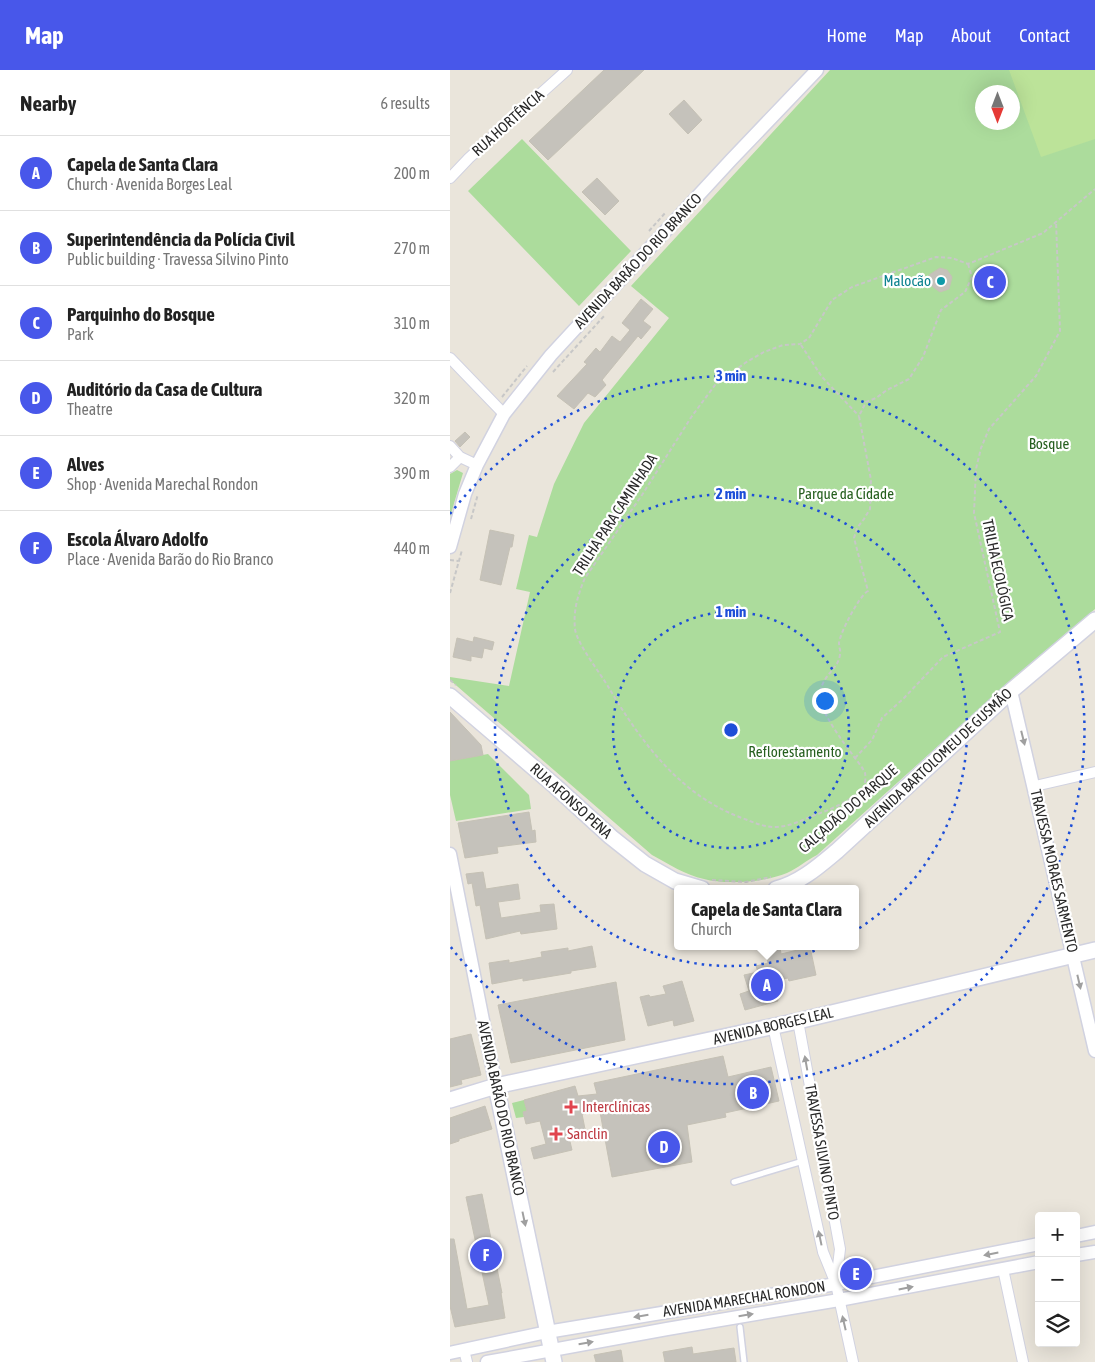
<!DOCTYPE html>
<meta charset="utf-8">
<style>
:root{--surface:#fff;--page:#f2f2f2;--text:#222;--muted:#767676;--line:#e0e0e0;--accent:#4857ea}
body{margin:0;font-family:"Asap Condensed",sans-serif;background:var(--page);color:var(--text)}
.controls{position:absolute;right:15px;bottom:15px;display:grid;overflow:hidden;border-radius:5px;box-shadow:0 5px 20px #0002}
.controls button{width:45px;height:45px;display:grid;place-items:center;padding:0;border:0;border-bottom:1px solid var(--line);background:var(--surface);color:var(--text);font:25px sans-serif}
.compass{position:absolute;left:525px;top:15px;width:45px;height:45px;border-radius:50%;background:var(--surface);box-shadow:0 5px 20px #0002;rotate:180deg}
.you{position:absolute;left:374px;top:630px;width:18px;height:18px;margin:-12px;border:4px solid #fff;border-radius:50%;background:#1a73e8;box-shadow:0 0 0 8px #1a73e833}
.badge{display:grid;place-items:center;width:32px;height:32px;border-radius:50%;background:var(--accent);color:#fff;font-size:16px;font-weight:700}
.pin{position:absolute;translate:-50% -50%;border:2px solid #fff;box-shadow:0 1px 5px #0006}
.popup{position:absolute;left:224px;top:815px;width:185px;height:65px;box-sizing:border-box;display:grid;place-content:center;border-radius:5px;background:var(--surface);filter:drop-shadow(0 1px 4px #0005);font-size:16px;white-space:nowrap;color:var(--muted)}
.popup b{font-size:19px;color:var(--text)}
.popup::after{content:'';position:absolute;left:50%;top:100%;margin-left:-10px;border:10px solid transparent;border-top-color:var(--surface)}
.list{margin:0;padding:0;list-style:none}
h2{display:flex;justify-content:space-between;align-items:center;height:65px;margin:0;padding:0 20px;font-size:21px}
h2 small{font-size:16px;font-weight:400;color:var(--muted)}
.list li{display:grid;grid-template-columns:32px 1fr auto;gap:15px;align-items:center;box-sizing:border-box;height:75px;padding:0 20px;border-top:1px solid var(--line)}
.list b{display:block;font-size:19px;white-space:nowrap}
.list p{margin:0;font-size:16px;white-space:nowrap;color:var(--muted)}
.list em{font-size:16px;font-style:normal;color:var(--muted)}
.icon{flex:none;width:28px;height:28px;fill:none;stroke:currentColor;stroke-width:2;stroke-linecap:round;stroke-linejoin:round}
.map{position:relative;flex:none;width:645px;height:1292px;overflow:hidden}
header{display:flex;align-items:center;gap:30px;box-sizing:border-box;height:70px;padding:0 25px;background:var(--accent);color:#fff}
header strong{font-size:24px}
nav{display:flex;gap:28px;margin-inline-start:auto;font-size:18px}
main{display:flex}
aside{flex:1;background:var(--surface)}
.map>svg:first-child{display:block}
.green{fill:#acdc9c;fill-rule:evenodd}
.pitch{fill:#bce399}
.building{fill:#c5c2bb;stroke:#c5c1b5}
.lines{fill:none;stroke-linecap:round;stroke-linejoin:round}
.service-casing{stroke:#d1d2e0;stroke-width:8}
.minor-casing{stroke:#d1d2e0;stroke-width:12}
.tertiary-casing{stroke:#d1d2e0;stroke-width:15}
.secondary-casing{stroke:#d1d2e0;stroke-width:18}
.path{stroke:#c7c7c7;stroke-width:2;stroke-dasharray:4 2.5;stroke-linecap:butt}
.service{stroke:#fff;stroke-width:5}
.minor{stroke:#fff;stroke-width:10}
.tertiary{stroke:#fff;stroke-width:12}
.secondary{stroke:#fff;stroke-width:15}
.oneway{fill:#9f9f9f}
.ring{fill:none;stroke:#1d4ed8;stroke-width:2.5;stroke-dasharray:2.5 5}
.culture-dot{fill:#0f9aa8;stroke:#fff;stroke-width:2}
.health-dot{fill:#e0444e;stroke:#fff;stroke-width:2}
.labels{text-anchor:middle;stroke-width:4.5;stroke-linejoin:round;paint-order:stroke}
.street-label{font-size:15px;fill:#292929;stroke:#fff}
.culture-label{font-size:15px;fill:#0d838f;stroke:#fff;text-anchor:end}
.park-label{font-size:15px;fill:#265f1f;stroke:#fff}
.health-label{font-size:15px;fill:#be3a42;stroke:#fff;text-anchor:start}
.centre{fill:#1d4ed8;stroke:#fff;stroke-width:2.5}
.ring-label{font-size:15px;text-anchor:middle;font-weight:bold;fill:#1d4ed8;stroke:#fff;stroke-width:4.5;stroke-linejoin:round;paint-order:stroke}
</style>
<header>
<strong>Map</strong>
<nav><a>Home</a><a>Map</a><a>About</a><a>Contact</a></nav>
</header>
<main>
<aside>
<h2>Nearby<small>6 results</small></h2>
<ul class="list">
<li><span class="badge">A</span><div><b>Capela de Santa Clara</b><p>Church · Avenida Borges Leal</p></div><em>200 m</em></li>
<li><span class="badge">B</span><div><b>Superintendência da Polícia Civil</b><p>Public building · Travessa Silvino Pinto</p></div><em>270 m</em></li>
<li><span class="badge">C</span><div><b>Parquinho do Bosque</b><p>Park</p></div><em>310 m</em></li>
<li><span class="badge">D</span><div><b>Auditório da Casa de Cultura</b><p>Theatre</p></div><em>320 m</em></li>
<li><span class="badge">E</span><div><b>Alves</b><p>Shop · Avenida Marechal Rondon</p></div><em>390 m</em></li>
<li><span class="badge">F</span><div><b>Escola Álvaro Adolfo</b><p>Place · Avenida Barão do Rio Branco</p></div><em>440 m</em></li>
</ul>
</aside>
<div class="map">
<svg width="645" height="1292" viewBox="0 0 645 1292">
<rect width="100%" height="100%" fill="#eae5db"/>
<path class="green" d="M380 0H645V539L557 614 367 785C357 790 348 798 337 803 316 812 276 815 254 809 235 805 219 794 202 785L0 610V607L59 616 80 522 66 519 79 465 87 467 104 414 134 353 219 248 181 216ZM532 22H562V52H532Z
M72 69 181 181 129 236 18 121Z
M7 400 13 403 0 447V404Z
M38 684 79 725 81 739 6 751 0 725V691Z
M74 1030 77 1041 73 1042 74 1047 66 1048 62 1033Z"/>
<path class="pitch" d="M559 0H645V69L591 87Z"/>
<path class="building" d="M154 0H194L98 90 79 71Z
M234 30 252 50 238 64 219 44Z
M147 108 169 131 155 145 132 122Z
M490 198 497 200 502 207 499 219 490 222 483 217 480 212 481 208 479 205Z
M191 229 203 239 193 251 201 257 191 269 188 266 152 310 156 315 145 327 138 323 124 339 107 326 137 294 134 292 146 278 150 282 162 266 170 272 180 260 172 253Z
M15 362 20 367 10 377 5 371Z
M40 460 64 465 62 477H60L51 515 30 510Z
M24 567 44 572 42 580 34 578 32 588 21 586V591L3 587 7 568 23 572Z
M0 642 31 675 33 685 0 691Z
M79 742 82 761 85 760 86 772 47 777 48 783 15 788 8 753Z
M33 802 36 819 68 814 70 829 48 832 51 848 91 842 90 835 104 834 107 859 71 864 70 861 36 869 30 835 26 836 22 813 18 814 16 804Z
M142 876 146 897 121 901V903L73 911V908L42 914 39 893 59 890V893L92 887 91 882 118 878V881Z
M330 877 331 884 360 877 366 905 339 911 338 908 323 911 328 931 295 940 290 924 299 921 294 905 308 902 306 896 318 893 315 880Z
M232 911 244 951 224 956 223 950 198 956 190 927 199 925 200 927 216 924 213 916Z
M166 912 175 970 61 993 48 935Z
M21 964 31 1005 11 1010 12 1014 0 1017V969Z
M273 986 278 1007 321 997 329 1031 275 1043 276 1047 237 1055 242 1092 162 1107 150 1042 132 1044 135 1059 118 1063 122 1080 84 1089 81 1078 96 1074 90 1051 76 1054 73 1042 77 1041 74 1030 125 1016 128 1026 147 1024 144 1013Z
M35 1036 42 1059 9 1069V1071L0 1074V1048Z
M32 1124 52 1223H51L55 1248 5 1257 0 1236V1169H4L17 1239 39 1235 16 1127Z
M242 1277 243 1284 284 1278 286 1292H215L213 1282Z
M171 1280 173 1292H146L144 1285Z"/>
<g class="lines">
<defs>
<path id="service" d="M284 1112 353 1091
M290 1257 294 1292"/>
<path id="minor" d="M0 108 19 88 117 0
M0 288 54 344
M0 376 10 387
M0 397 10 387 27 395
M585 716 645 702
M348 951 390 1179 386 1213
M323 956 373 1182 386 1214 403 1292
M553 1199 573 1292
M14 1280 17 1292"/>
<path id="tertiary" d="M0 477 15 424 27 395 54 344 101 285 281 90 367 0
M561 621 645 981
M0 784 46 1016
M626 1166 645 1162
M626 1185 645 1182
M0 1283 97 1262 386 1214 589 1174
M37 1292 217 1259 389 1230 589 1192"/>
<path id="secondary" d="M0 626 105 716 161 767 195 794 225 811 252 819
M326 819C350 813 369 796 387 781L561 621 645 550
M46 1016 104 1292
M0 1030 46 1016 348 951 645 880"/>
</defs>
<use href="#service" class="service-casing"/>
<use href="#minor" class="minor-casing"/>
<use href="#tertiary" class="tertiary-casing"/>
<use href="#secondary" class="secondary-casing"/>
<path class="path" d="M199 161 216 142
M518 194 522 207 515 222 491 240 473 287 459 309 437 320 426 328 416 332 409 346 421 410 420 439 414 449 407 458 404 468 418 521C409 526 390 563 389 573 389 577 391 581 390 584 389 601 366 607 371 632 374 646 393 672 402 684 406 690 412 696 415 703 416 707 415 714 414 718 399 732 384 738 365 745 352 750 339 757 325 757 313 757 303 752 292 748 231 726 191 672 159 618 151 604 127 574 125 559 123 541 128 524 135 508L192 425 242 346 265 315 295 293 314 282 333 275 350 274 359 268 382 230 402 217 486 187 502 188 518 194 593 163 645 119
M351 275 372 307 409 346
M103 302 155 245
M52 327 77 296
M21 449 28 424
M0 490 8 491
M0 523 12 480
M0 610 6 615
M405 688 422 670 432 648 453 629 493 587 550 562 524 443 526 399 531 378 539 359 586 306 610 261 606 151
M262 810 296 812 321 807"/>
<use href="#service" class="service"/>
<use href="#minor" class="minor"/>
<use href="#tertiary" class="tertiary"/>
<use href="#secondary" class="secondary"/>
</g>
<defs><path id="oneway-solid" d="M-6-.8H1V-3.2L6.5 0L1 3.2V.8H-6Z" transform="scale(1.25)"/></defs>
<g class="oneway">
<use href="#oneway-solid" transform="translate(573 668) rotate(76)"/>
<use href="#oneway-solid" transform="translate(629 912) rotate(77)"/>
<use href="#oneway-solid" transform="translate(356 993) rotate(-100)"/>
<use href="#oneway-solid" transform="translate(74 1149) rotate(78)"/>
<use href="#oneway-solid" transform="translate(370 1168) rotate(-102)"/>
<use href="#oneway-solid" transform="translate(541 1184) rotate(169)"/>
<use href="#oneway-solid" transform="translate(456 1218) rotate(-11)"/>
<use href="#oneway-solid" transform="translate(296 1245) rotate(-9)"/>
<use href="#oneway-solid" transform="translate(191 1246) rotate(171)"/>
<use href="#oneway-solid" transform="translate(394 1253) rotate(-103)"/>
<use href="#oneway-solid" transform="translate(136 1273) rotate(-10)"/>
</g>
<g class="ring">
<circle cx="281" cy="660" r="118"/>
<circle cx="281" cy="660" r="236"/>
<path d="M0 444A354 354 0 1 1 0 876"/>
</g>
<circle class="culture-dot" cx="491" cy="211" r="5"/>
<g class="health-dot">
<path d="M118.5 1029.5h5v5h5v5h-5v5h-5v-5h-5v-5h5z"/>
<path d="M103.5 1056.5h5v5h5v5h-5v5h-5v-5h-5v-5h5z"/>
</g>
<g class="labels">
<g class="street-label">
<text transform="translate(58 53) rotate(-42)" y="5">RUA HORTÊNCIA</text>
<text transform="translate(188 191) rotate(-47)" y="5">AVENIDA BARÃO DO RIO BRANCO</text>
<text transform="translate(165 445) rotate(-57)" y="5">TRILHA PARA CAMINHADA</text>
<text transform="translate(548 500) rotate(78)" y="5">TRILHA ECOLÓGICA</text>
<text transform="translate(488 688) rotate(-43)" y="5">AVENIDA BARTOLOMEU DE GUSMÃO</text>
<text transform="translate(121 731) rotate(42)" y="5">RUA AFONSO PENA</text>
<text transform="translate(398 739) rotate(-41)" y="5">CALÇADÃO DO PARQUE</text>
<text transform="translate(604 801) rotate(77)" y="5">TRAVESSA MORAES SARMENTO</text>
<text transform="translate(323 956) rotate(-13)" y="5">AVENIDA BORGES LEAL</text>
<text transform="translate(51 1038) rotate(78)" y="5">AVENIDA BARÃO DO RIO BRANCO</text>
<text transform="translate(372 1082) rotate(80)" y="5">TRAVESSA SILVINO PINTO</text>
<text transform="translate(294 1229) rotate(-9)" y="5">AVENIDA MARECHAL RONDON</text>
</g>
<g class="culture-label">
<text x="481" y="216">Malocão</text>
</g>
<g class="park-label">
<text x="599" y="379">Bosque</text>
<text x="396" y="429">Parque da Cidade</text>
<text x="345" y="687">Reflorestamento</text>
</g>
<g class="health-label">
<text x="132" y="1042">Interclínicas</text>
<text x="117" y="1069">Sanclin</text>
</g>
</g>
<circle cx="281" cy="660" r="8" class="centre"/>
<g class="ring-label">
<text x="281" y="311">3 min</text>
<text x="281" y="429">2 min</text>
<text x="281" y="547">1 min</text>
</g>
</svg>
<div class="controls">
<button>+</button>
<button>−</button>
<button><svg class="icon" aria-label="layers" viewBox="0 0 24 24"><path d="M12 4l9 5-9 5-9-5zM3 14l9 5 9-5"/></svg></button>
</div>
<svg class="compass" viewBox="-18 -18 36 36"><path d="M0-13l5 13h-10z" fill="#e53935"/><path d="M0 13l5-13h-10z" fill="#767676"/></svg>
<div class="you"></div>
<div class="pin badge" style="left:317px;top:915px">A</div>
<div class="popup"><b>Capela de Santa Clara</b>Church</div>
<div class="pin badge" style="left:303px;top:1023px">B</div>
<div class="pin badge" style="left:540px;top:212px">C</div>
<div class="pin badge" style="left:214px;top:1077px">D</div>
<div class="pin badge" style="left:406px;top:1204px">E</div>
<div class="pin badge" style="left:36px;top:1185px">F</div>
</div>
</main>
